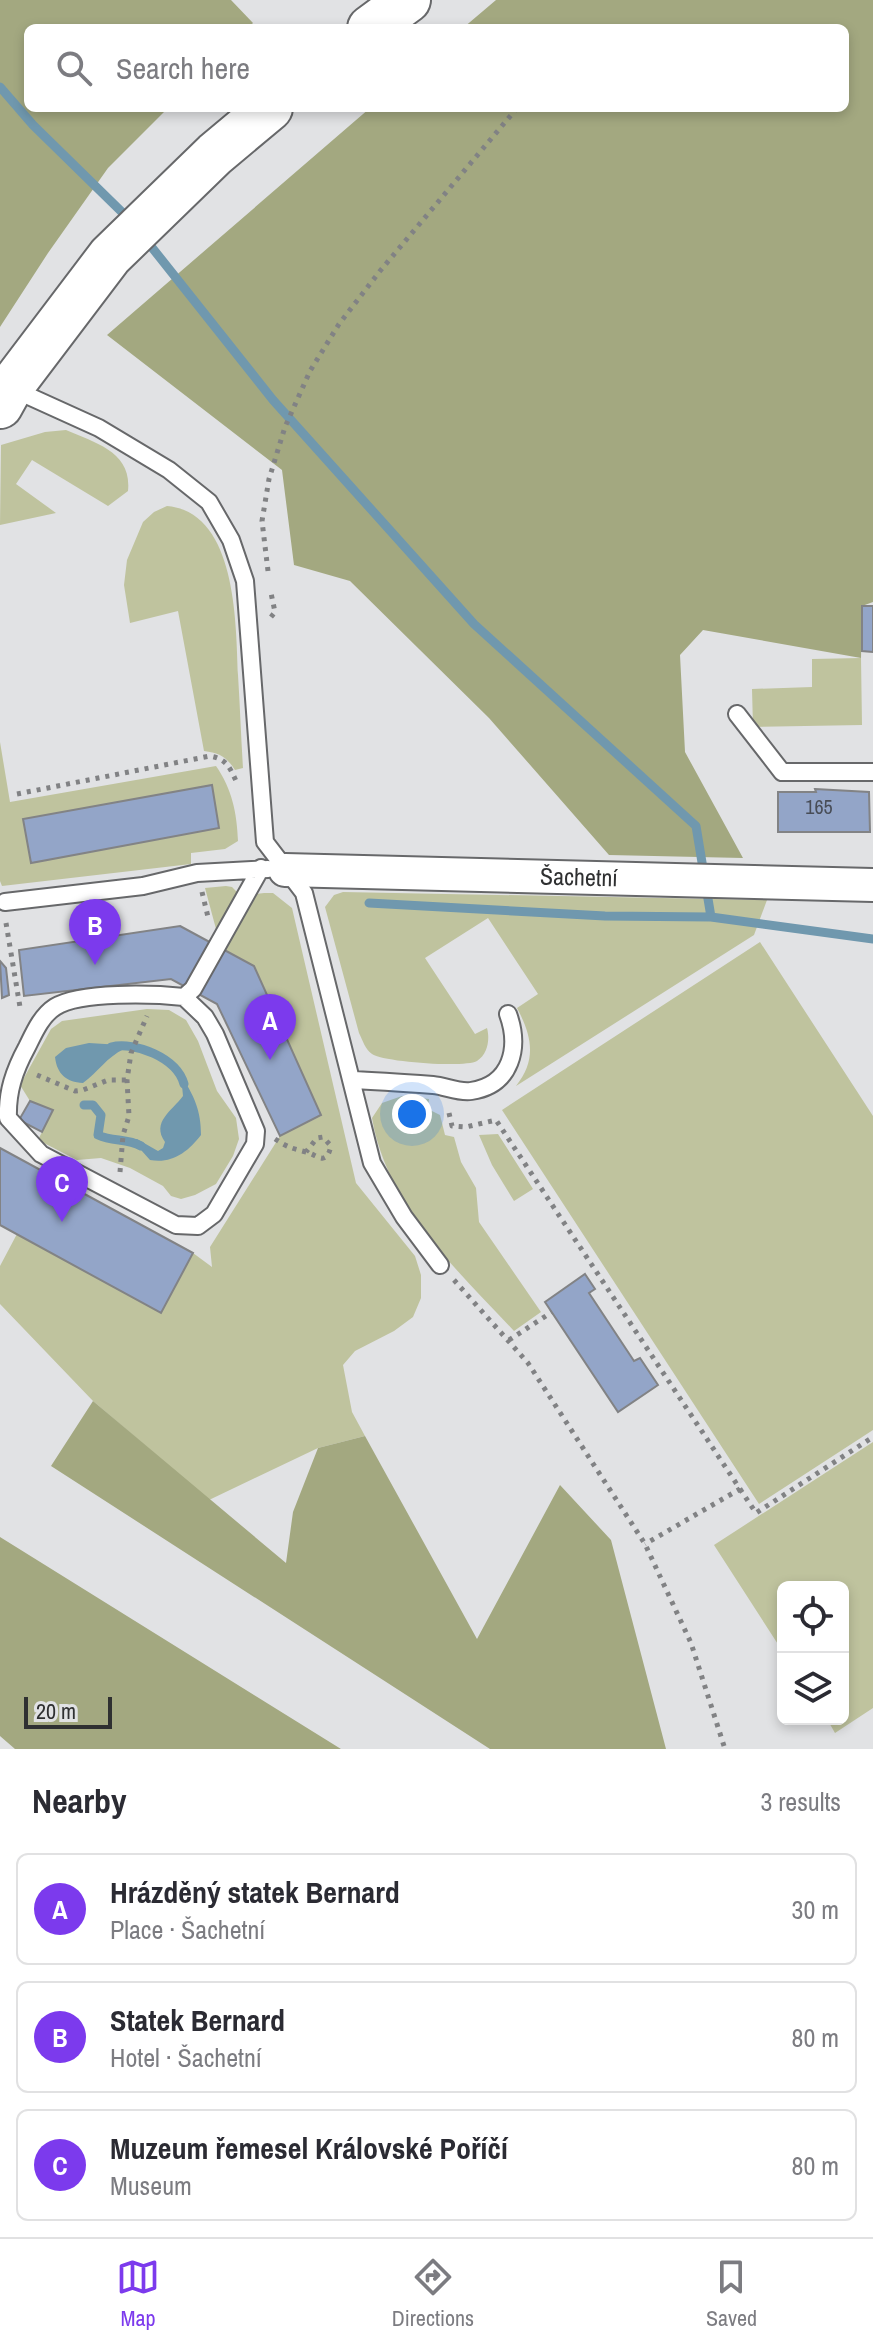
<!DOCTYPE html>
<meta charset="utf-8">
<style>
:root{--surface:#fff;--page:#f7f7f7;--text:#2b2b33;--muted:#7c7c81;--line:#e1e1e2;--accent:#7c3aed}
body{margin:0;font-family:"Archivo Narrow",sans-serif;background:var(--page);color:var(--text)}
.controls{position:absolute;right:24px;bottom:24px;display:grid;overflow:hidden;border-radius:12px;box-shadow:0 4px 12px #0003}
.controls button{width:72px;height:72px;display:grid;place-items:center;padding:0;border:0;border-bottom:2px solid var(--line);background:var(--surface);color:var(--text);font:40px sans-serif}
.scale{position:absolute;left:24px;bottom:20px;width:88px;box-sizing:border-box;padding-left:8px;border:4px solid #2f3031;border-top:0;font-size:22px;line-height:28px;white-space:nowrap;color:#2f3031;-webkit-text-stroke:6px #e1e2e4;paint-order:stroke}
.you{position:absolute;left:412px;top:1114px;width:28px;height:28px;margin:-20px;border:6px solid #fff;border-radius:50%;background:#1a73e8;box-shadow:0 0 0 12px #1a73e833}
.badge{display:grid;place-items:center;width:52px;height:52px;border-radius:50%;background:var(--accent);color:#fff;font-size:26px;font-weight:700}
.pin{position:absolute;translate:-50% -66px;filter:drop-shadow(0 2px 4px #0008)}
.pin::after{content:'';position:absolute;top:42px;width:28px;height:24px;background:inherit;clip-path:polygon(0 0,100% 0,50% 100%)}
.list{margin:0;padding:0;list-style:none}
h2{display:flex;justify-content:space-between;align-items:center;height:104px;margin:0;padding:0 32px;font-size:34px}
h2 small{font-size:26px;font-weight:400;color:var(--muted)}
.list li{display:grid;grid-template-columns:52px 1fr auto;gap:24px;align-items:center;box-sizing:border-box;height:112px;margin:0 16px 16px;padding:0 16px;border:2px solid var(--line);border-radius:12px}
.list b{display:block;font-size:30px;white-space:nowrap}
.list p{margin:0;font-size:26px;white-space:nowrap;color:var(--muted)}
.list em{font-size:26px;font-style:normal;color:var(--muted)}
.icon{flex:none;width:44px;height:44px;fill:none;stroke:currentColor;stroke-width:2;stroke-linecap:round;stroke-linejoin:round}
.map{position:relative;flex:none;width:873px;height:1749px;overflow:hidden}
.search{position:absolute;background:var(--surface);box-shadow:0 4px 12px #0003;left:24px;right:24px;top:24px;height:88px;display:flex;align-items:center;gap:20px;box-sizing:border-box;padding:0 28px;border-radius:12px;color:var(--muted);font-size:30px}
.sheet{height:488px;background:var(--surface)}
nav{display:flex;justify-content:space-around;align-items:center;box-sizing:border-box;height:112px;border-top:2px solid var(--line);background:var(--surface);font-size:22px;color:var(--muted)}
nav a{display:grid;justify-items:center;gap:4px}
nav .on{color:var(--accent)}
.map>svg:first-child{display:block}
.green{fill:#bfc39e}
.forest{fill:#a3a880}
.water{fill:#7098ae}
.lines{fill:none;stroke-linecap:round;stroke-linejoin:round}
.stream{stroke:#7098ae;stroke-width:9}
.building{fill:#93a5c8;stroke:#828385;stroke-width:2}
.lane-casing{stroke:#67686a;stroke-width:20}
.street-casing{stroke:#67686a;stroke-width:36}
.secondary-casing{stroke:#67686a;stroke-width:48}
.path{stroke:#818284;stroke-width:5;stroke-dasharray:4 6;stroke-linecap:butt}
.lane{stroke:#fff;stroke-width:16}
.street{stroke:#fff;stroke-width:32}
.secondary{stroke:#fff;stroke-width:44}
.labels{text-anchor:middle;stroke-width:8;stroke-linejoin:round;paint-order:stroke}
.number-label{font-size:20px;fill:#484d57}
.street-label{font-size:24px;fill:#2f3031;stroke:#e1e2e4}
</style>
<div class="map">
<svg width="873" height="1749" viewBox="0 0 873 1749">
<rect width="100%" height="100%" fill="#e1e2e4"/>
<path class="green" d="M66 430C96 443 132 452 128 491L108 506 32 460 16 484 56 513 0 525 1 445 45 432Z
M167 506C237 512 236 624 238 675 240 706 241 737 243 768L235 770C226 756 219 753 204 751L178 611 130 623 124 585 127 560 143 522 154 512Z
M861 658 862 725 753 727 752 689 812 687V659Z
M0 742 10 802 216 766C232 789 237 813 238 841L225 849 191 853V864L2 886 0 881Z
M226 886 232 887 237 892 216 929 205 888Z
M343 892 767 900 754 935 516 1086C537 1060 532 1036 517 1008L538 994 488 918 425 958 475 1034 487 1028C490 1039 488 1054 477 1061 465 1068 383 1062 372 1054 365 1049 363 1041 359 1033L325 907 334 895Z
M264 893H273L292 908 356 1183 415 1256 421 1275V1298L413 1317 394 1331 355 1351 343 1365 352 1412 365 1436 318 1448 209 1500 93 1401 0 1304V1266L18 1232 161 1313 193 1253 212 1267 210 1247 280 1136 321 1116 254 966 224 950 256 894Z
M760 942 873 1116V1430L759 1504 502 1110Z
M147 1009 169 1010 186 1020 198 1041 217 1091 236 1118 239 1139 233 1156 216 1184 195 1195 181 1199 171 1196 163 1186 130 1168 101 1158 77 1160 38 1140 53 1110 30 1101 20 1085 51 1029 62 1021Z
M402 1096 429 1099 428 1109 440 1115 445 1135 454 1137 461 1162 476 1188 479 1222 541 1312 514 1331C456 1269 387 1206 372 1118L382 1103Z
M498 1134 533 1189 514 1201 492 1165 479 1135Z
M873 1442V1708L835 1733 827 1719H843V1587H783V1652L714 1545Z"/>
<path class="forest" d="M0 0H231L253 23 248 28H28V108H168L108 168 48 253 0 327Z
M496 0H873V602L862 606 861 658 703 630 680 655 685 752 743 858 609 855 489 718 350 581 294 565 282 470 107 335 370 108H845V28H463Z
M93 1401 286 1563 293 1512 318 1448 365 1436 477 1639 560 1485 611 1540 666 1749H490L51 1466Z
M0 1537 341 1749H15L0 1736Z"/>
<path class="water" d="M89 1043 121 1045 124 1049C107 1057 98 1072 83 1083 66 1082 57 1074 55 1057L66 1048Z
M181 1075C194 1096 201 1110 201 1135 188 1152 172 1164 150 1160L133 1141 128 1140 137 1139 158 1151 163 1148 165 1142C151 1122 172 1111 183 1096Z"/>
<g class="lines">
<path class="stream" d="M0 87 33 125 129 219
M146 240 273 400 474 624 696 826 711 917 873 939
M369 903 605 916 711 917
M111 1047C135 1041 177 1058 184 1084
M84 1105H93L101 1115 98 1135C113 1142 127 1138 141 1146"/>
</g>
<path class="building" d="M862 606H873V652L862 651Z
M212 785 219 828 31 863 23 819Z
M815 789 869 792 870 832H778V792H816Z
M180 926 254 966 321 1115 280 1136 217 1004 171 979 24 996 19 950Z
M0 961 6 968 9 995 2 998Z
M30 1101 53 1110 42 1132 19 1120Z
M0 1148 193 1253 161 1313 0 1225Z
M585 1274 595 1289 589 1293 634 1361 640 1358 658 1385 618 1412 545 1302Z"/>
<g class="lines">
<defs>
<path id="lane" d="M13 389 99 428 169 470 209 502 231 540 245 581 265 842 304 893 372 1163 404 1217 440 1265
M737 714 782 772H873
M5 902 143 886 197 873 268 869
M184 997 205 1017 215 1034 256 1131 255 1144 214 1214 198 1226 176 1225 41 1154 8 1118C7 1092 14 1071 27 1047 34 1033 41 1016 55 1007 80 991 155 994 184 997L193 989 261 868
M351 1080C379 1081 406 1083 433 1085 445 1086 459 1093 471 1091 512 1085 520 1047 508 1014"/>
<g id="street">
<path id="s1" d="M285 870 873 885"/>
</g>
<path id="secondary" d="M370 28 408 0
M0 406 10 388 110 256 215 154 270 108"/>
</defs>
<use href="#lane" class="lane-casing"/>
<use href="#street" class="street-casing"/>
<use href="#secondary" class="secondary-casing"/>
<path class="path" d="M268 571 262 521 269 479 285 427 310 371 339 324 380 271 517 108
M271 617 275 612 271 593
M17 794 210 756C227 759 230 768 237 783
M202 892 208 917
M6 923 20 1007 23 1009
M37 1075 75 1091 83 1090 108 1080H127
M449 1113 452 1126 466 1127 496 1120 740 1489 645 1544
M275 1139C289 1148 291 1148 306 1152 318 1155 326 1167 331 1146L323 1137 317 1138 306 1152
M120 1172 123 1135 129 1116 127 1080 131 1053 147 1016
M454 1280 528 1363 645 1544 691 1643 725 1749
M509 1340 552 1312
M740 1489 756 1513 873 1437"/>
<use href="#lane" class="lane"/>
<use href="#street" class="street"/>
<use href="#secondary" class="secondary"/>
</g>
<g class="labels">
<g class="number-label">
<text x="819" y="814">165</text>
</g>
<g class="street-label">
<text dy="8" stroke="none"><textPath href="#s1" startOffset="294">Šachetní</textPath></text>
</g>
</g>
</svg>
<div class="controls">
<button><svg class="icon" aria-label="locate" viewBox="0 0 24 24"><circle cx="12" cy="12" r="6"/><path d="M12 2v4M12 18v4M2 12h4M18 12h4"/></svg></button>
<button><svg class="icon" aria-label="layers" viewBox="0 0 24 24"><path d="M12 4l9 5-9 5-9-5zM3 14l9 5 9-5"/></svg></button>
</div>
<div class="scale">20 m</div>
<div class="you"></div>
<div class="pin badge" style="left:270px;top:1060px">A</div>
<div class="pin badge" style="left:95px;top:965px">B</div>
<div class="pin badge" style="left:62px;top:1222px">C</div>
<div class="search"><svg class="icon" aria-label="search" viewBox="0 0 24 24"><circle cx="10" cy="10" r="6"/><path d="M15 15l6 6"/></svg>Search here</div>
</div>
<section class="sheet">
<h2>Nearby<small>3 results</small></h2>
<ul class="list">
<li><span class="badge">A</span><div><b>Hrázděný statek Bernard</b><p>Place · Šachetní</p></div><em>30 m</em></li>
<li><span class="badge">B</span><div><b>Statek Bernard</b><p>Hotel · Šachetní</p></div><em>80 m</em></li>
<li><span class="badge">C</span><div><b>Muzeum řemesel Královské Poříčí</b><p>Museum</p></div><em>80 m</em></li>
</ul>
</section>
<nav>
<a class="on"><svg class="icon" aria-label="map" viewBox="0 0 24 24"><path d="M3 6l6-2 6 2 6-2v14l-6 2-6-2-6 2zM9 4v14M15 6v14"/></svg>Map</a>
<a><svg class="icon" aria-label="directions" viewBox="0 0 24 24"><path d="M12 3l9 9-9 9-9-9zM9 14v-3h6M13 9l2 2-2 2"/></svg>Directions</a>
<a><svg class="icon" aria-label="saved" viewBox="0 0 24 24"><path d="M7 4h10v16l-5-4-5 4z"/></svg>Saved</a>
</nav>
